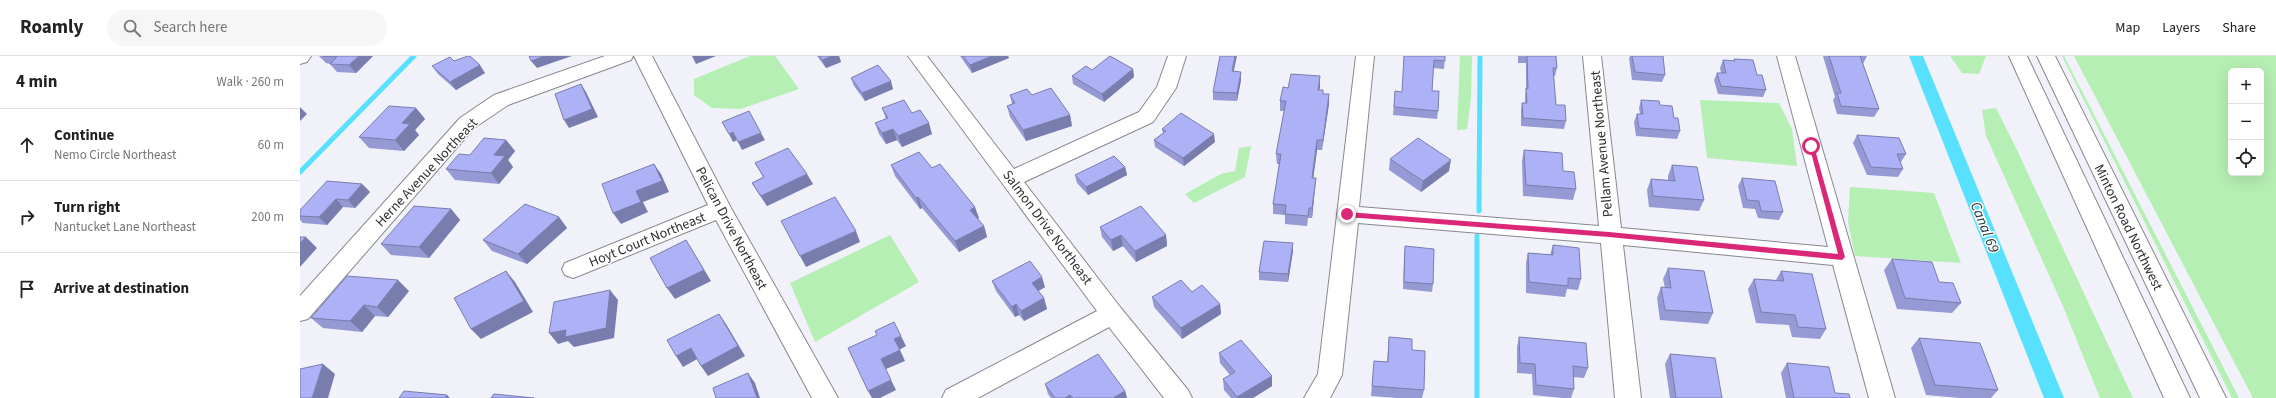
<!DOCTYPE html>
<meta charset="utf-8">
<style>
:root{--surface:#fff;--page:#f6f6f6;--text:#222;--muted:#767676;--line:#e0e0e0}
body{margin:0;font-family:"Source Sans 3",sans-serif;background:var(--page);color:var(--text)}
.controls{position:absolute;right:12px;top:12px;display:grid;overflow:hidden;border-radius:6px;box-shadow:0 4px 16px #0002}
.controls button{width:36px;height:36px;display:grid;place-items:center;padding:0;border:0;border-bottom:1px solid var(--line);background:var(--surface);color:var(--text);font:20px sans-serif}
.stop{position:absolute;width:12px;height:12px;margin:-9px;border:3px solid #db2777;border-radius:50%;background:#fff}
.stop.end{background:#db2777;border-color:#fff;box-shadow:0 1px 4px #0008}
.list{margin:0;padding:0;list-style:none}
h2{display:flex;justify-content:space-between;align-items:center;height:52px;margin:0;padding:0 16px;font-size:17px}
h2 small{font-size:13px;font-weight:400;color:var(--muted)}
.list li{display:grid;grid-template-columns:26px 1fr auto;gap:12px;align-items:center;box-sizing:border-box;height:72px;padding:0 16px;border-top:1px solid var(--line)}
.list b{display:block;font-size:15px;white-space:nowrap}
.list p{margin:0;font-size:13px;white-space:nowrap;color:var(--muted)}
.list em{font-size:13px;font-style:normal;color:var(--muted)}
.icon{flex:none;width:22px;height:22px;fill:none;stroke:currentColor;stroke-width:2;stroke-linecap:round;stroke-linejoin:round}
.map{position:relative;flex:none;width:1976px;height:342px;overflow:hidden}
header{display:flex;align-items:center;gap:24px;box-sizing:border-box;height:56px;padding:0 20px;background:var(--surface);border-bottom:1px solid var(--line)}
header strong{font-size:19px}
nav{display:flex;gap:22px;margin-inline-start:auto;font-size:14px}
.search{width:280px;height:36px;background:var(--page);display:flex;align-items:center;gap:10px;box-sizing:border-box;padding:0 14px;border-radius:22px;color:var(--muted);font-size:15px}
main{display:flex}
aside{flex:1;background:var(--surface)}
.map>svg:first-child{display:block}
.green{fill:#b5efb3;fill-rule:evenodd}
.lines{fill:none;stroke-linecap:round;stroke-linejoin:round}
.stream{stroke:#58e1fe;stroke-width:5}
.canal{fill:#58e1fe;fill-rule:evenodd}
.minor-casing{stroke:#87878f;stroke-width:2}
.major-casing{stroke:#87878f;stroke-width:2}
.minor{fill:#fff;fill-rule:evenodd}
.major{fill:#fff;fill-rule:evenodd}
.wall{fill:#9599d4}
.shaded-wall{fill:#797dad}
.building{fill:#adb2f7;stroke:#797dad}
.route{fill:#db2777}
.labels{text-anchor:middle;stroke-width:3;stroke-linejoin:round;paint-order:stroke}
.street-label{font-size:14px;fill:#303033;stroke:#fff}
.water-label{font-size:15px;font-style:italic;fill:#1d343a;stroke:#fff}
</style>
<header>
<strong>Roamly</strong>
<div class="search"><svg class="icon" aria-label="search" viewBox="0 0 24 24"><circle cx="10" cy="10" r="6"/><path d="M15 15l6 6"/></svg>Search here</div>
<nav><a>Map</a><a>Layers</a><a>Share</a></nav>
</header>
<main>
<aside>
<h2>4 min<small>Walk · 260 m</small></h2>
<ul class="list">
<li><svg class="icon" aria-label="ahead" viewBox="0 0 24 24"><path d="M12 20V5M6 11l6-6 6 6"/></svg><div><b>Continue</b><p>Nemo Circle Northeast</p></div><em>60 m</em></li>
<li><svg class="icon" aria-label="right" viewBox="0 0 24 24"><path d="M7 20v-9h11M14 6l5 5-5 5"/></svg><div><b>Turn right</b><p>Nantucket Lane Northeast</p></div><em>200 m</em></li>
<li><svg class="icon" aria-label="arrive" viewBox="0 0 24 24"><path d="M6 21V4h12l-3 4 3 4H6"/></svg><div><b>Arrive at destination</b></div></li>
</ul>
</aside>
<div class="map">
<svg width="1976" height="342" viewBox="0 0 1976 342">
<rect width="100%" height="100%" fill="#f0f1f9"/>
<path class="green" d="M450 0H475L499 33 441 53 412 52 394 39V23Z
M1160 0H1172L1171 42 1167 73 1157 74Z
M1650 0H1686L1679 18 1662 17Z
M1762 0H1764L1939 342H1932Z
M1774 0H1976V342H1953ZM1931 15H1961V117H1931Z
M1400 44 1479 47 1492 73 1497 110 1407 102Z
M1696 52 1715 90 1833 342H1800L1763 250 1686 80 1682 54Z
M951 90 945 121 894 147 885 138 921 118 935 115 939 92Z
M1550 131 1634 137 1661 207 1555 200 1548 166Z
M590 179 619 226 515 286 490 227Z"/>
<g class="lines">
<path class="stream" d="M0 116 114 0
M1179 155 1180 0
M1177 180V342"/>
<path class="canal" d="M1609 0H1623L1764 342H1744Z"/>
<defs>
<path id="minor" d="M0 0H11L7 6 0 8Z
M305 0H333L331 4 208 49 174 72 8 263 0 265V240L160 62 194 39Z
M334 0H352L431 152 538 342H512L416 164 281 219 273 222 265 219 262 213 265 207 408 149Z
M608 0H627L714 113 839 56 857 31 868 0H886L876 32 853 66 724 126 820 251 888 334 892 342H864L809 271 678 342H642L646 334 797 255Z
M1056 0H1074L1059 151 1299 170 1283 0H1301L1321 172 1528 191 1477 0H1495L1595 342H1569L1533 209 1323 189 1341 342H1315L1301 187 1058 167 1042 319 1030 342H1004L1018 318Z"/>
<path id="major" d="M1709 0H1727L1890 342H1864Z
M1737 0H1755L1926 342H1900Z"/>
</defs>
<use href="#minor" class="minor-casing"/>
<use href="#major" class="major-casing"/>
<use href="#minor" class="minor"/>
<use href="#major" class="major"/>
</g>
<path class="wall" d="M19 0H73L56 17 37 16 30 8 26 7Z
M517 0H539L541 6 526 12Z
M660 0H708L709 2 672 17Z
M1104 0H1145L1144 13 1133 12 1132 35 1138 55 1137 63 1093 59 1095 35 1102 36Z
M1218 0H1256L1257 12 1255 20H1253L1256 49 1266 65 1264 73 1221 70V55L1222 47H1225V40L1226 32V7H1218Z
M1330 0H1363L1365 19 1362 26 1332 24 1329 2Z
M1523 0H1567L1563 8 1579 53 1574 61 1537 58 1533 44 1535 41Z
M1434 3 1457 19 1466 34 1463 41 1418 38 1414 24 1417 17H1421L1420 12 1423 4 1434 5Z
M154 5 185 17 156 34 138 18 132 10Z
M833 13 834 21 804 46 773 28 772 20 792 14Z
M551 22 593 33 565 45 554 30Z
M941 24 937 45 913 44V36Z
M1020 30 1019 34H1023V38H1029V48L1022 94H1017L1013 122H1016L1012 162H1008L1007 170 985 168V159L973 158V148L979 108H977L976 98 984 55H980V45L988 32Z
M710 39H732L770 59 772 70 726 85 710 61 707 50 712 48Z
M1341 44 1360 49 1374 62 1380 75 1377 83 1336 80 1334 66 1337 58H1340L1339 52Z
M116 52 125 63 115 74 119 79 104 95 69 92 59 81Z
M582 52 612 57 632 78 602 91 597 84 586 88 579 78 575 67 586 63Z
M862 73 915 86 884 110 855 91 854 84 863 77Z
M1557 79 1606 98 1601 106H1600L1603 113 1598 121 1567 119 1553 87Z
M206 84 215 95 208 104 213 111 199 128 155 124 146 113 170 99Z
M1224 94 1276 133 1273 144 1223 140 1222 105Z
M1090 103 1149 115 1121 136 1089 114Z
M455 107 513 128 467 150 458 137 452 127 463 121Z
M591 109 679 162 677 163 684 170 687 181 659 196 622 152 620 153 595 120Z
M1372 109 1404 144 1399 155 1349 151 1347 134 1351 123 1368 124V120Z
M825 111 827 119 788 139 777 127 775 119Z
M1442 122 1483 156 1479 164 1458 162 1455 153 1443 152 1438 130Z
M62 128 70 136 55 152 43 151 27 169 3 167 0 164V154Z
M151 153 160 164 129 202 91 199 81 188Z
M259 161 267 172 227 208 192 195 183 184Z
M800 171 866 179 867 190 836 206 823 190 813 195 802 181Z
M1253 189 1281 223 1278 234 1267 233 1265 241 1226 237V207L1228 197 1250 199Z
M1105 190 1133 228 1132 236 1103 233 1104 198Z
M993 195 988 226 959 224V216Z
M1592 203 1639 226 1661 247 1652 257 1597 253 1584 214Z
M1368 212 1413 257 1408 268 1360 264 1357 242 1361 231 1365 232 1363 223Z
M1481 215 1526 273 1520 283 1492 281 1489 269 1456 267 1448 233 1454 223 1476 224Z
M692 225 745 231 738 235 744 242 747 253 724 265 719 259 715 261 696 235Z
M109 235 88 261 75 260 62 276 23 272 11 262Z
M852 241 920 248 921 258 882 283 854 251Z
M1089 281 1112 294 1124 334 1122 342H1097L1071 340 1074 305 1087 306Z
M1219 281 1288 312 1284 322 1273 321 1274 333 1271 342H1262L1233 339 1232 318 1217 317V291Z
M1619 282 1698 334 1691 342H1660L1626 339 1611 292Z
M919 297 972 320V330L953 342H931L924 334 923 323 930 319 920 307Z
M1370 298 1422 342H1370L1365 308Z
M1487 307 1535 337 1550 342H1486L1481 317Z
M745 328 825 335 827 342H751L748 338Z"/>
<path class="shaded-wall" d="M59 0H73L56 17 49 9Z
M244 0H272L237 12 231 5Z
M392 0H416L396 8Z
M532 0H539L541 6 526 12 522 4Z
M692 0H708L709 2 672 17 670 9Z
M935 0H937L932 23V15Z
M180 9 185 17 156 34 150 26Z
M833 13 834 21 804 46 802 38Z
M941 16V24L937 45V37Z
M1020 20V30L1018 44V34Z
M591 25 593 33 565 45 562 37Z
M281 28 286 36 298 61 269 72 264 64Z
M1029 38V48L1022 94 1023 84Z
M0 51 7 58 0 65Z
M116 52 125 63 115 74 119 79 104 95 95 84 102 67Z
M770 59 772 70 726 85 723 74Z
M629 67 632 78 602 91 598 80Z
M593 73 597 84 586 88 582 77Z
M433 76 437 84 433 86 429 78Z
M461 77 465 84 442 94 438 86Z
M914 78 915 86 884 110 883 102Z
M206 84 215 95 208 104 213 111 199 128 191 117 194 99Z
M1017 84V94L1012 132V122Z
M1151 104 1149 115 1121 136 1123 125Z
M354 108 361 118 369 136 343 146 348 156 321 168 313 157 336 135Z
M825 111 827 119 788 139 786 131Z
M507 118 513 128 467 150 461 140Z
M1016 122 1012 162V152Z
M62 128 70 136 55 152 48 144Z
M618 141 622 152 620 153 616 142Z
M36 143 43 151 27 169 19 161Z
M675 151 679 162 674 165 670 154Z
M151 153 160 164 129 202 119 191Z
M259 161 267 172 227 208 218 198Z
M684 170 687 181 659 196 655 185Z
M556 175 560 186 506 211 500 200Z
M821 179 823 190 813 195 811 184Z
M866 179 867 190 836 206 835 195Z
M6 181 17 192 0 211V187Z
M386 184 411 225 375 243 367 232Z
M993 187V195L988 226V218Z
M206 215 215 226 233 256 181 283 171 273Z
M742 221 745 231 735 237 732 227Z
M98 224 109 235 88 261 77 251Z
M310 234 318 244 314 282 274 291 268 285 258 288 249 277 266 274Z
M744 242 747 253 724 265 721 255Z
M716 248 719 259 715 261 712 251Z
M920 248 921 258 882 283 881 272Z
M64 249 75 260 62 276 50 265Z
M419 258 426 268 445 300 408 320 401 310Z
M601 280 606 290 599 294 594 283Z
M391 292 399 302 383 311 376 300Z
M600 294 605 305 586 313 581 303Z
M23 308 35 318 28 342H12Z
M448 317 455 327 460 342H457Z
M972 320V330L953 342H937V341Z
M591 324 596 334 580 342H572L568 335Z
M825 335 827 342H813Z
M147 339 150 342H145Z
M770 339 771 342H765Z"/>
<path class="building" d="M23 0H59L49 9 30 8 37 1Z
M168 0H170L180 9 150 26 132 10 150 1 154 5Z
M229 0H244L231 5Z
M520 0H532L522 4Z
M663 0H692L670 9Z
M810 0 833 13 802 38 772 20 786 10 792 14Z
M920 0H935L932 15 941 16 937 37 913 36Z
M1104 0H1145V5L1134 4 1132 35H1139L1138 55 1094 51 1095 35 1102 36Z
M1227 0H1256L1257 12H1253L1256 49H1265L1266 65 1223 62 1222 47H1227L1226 32 1228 33Z
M1332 0H1363L1365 19 1335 16Z
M1529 0H1560L1579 53 1541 50 1537 37H1541Z
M1434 3 1453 4 1457 19H1462L1466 34 1421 30 1417 17H1426L1423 4 1435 5Z
M578 9 591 25 562 37 551 22Z
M991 18 1020 20 1018 34H1023V38H1029L1023 84H1017L1012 122H1016L1012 152H1009L1008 160 985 158 986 149 973 148 981 98H976L986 45H980L983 31 988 32Z
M281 28 292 53 264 64 255 38Z
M751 32 770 59 723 74 707 50 715 47 710 39 727 33 732 39Z
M604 44 612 57 620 54 629 67 598 80 593 73 582 77 575 67 588 62 582 52Z
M1341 44 1359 45 1360 49 1372 50 1374 62H1378L1380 75 1339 72 1337 58H1343Z
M89 50 116 52 102 67 110 68 95 84 59 81Z
M449 55 461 77 438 86 433 76 429 78 422 66Z
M881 57 914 78 883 102 854 84 866 75 862 73Z
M1557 79 1599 82 1606 98H1597L1603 113 1571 111Z
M184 82 206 84 194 99 205 100 191 117 146 113 159 98 170 99Z
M1118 82 1151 104 1123 125 1090 103Z
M488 92 507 118 461 140 452 127 464 121 455 107Z
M1224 94 1262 97 1263 115 1274 116 1276 133 1226 129Z
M619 96 632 112 640 108 675 151 670 154 684 170 655 185 618 141 616 142 591 109Z
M814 100 825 111 786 131 775 119Z
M354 108 362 125 336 135 341 146 313 157 302 128Z
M1372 109 1397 111 1404 144 1353 140 1351 123 1375 125Z
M1442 122 1475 125 1483 156 1461 155 1459 145 1447 144Z
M27 125 62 128 48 144 36 143 19 161 0 160V154Z
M535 141 556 175 500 200 481 165Z
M225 148 259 161 218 198 183 184Z
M114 150 151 153 119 191 81 188Z
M841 150 866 179 835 195 821 179 811 184 800 171Z
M0 181H6L0 187Z
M386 184 404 214 367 232 350 202Z
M964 185 993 187 988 218 959 216Z
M1253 189 1279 192 1281 223 1268 222V230L1229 226 1228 197 1253 199Z
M1105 190 1134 193 1133 228 1104 226Z
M1592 203 1632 206 1639 226 1653 227 1661 247 1605 242Z
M730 205 742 221 732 227 744 242 721 255 716 248 712 251 692 225Z
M1368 212 1404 215 1413 257 1365 254 1361 231 1371 232Z
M206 215 224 245 171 273 154 242Z
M1481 215 1512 218 1526 273 1498 271 1495 259 1461 256 1454 223 1484 225Z
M47 220 98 224 77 251 64 249 50 265 11 262Z
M881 224 892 236 902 229 920 248 881 272 852 241Z
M310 234 306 272 265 281 266 274 249 277 254 246Z
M419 258 438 290 401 310 391 292 376 300 367 284Z
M594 266 601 280 594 283 600 294 581 303 591 324 568 335 548 292 577 279 575 275Z
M1089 281 1112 283V294L1125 295 1124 334 1072 330 1074 305 1088 306Z
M1219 281 1286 287 1288 312 1273 310 1274 333 1236 329 1235 308 1220 307Z
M1619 282 1680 287 1698 334 1635 329Z
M941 284 972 320 937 341 923 323 935 316 919 297Z
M798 298 825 335 813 342H773L770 339 765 342H755L745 328Z
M1370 298 1415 302 1422 342H1376Z
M1487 307 1529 311 1535 337 1549 338 1550 342H1494Z
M23 308 12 342H0V313Z
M448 317 457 342H416L413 332Z
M104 335 147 339 145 342H99Z
M194 338 234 342H191Z"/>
<path class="route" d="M1509 89 1514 90 1545 201 1542 204 1309 181 1047 161 1044 158 1047 156 1309 176 1538 198Z"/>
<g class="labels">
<g class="street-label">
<text transform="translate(1301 88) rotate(-95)" y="5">Pellam Avenue Northeast</text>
<text transform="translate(126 116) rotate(-47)" y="5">Herne Avenue Northeast</text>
<text transform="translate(748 171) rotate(53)" y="5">Salmon Drive Northeast</text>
<text transform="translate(1829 171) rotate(64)" y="5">Minton Road Northwest</text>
<text transform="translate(432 172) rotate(62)" y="5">Pelican Drive Northeast</text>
<text transform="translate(347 183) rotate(-22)" y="5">Hoyt Court Northeast</text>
</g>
<g class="water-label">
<text transform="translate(1685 171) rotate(68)" y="5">Canal 69</text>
</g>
</g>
</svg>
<div class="controls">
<button>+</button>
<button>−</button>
<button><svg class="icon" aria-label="locate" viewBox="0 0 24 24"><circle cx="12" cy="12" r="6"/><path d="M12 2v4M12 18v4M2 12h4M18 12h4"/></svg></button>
</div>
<div class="stop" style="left:1511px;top:90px"></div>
<div class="stop end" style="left:1047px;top:158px"></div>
</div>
</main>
